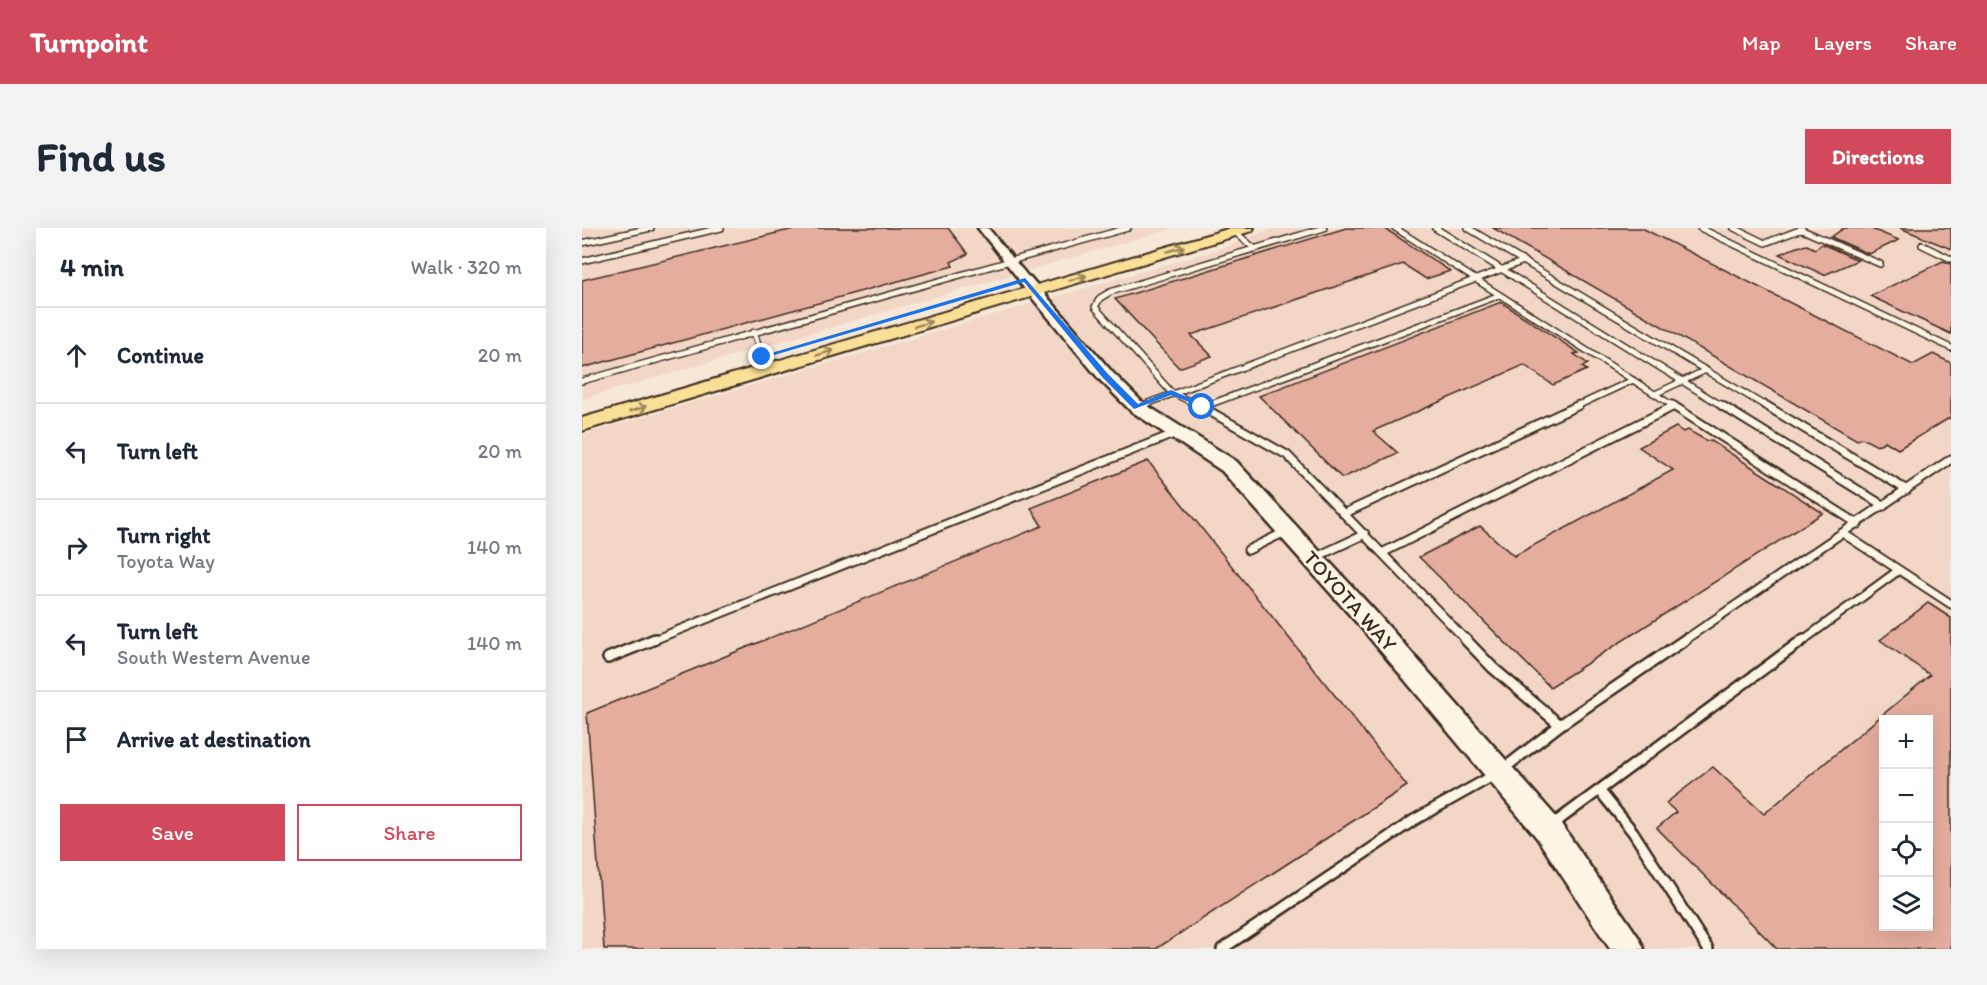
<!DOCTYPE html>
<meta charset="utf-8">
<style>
:root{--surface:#fff;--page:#f2f2f3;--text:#1f2937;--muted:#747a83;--line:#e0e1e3;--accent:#d1495b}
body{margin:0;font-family:Itim,sans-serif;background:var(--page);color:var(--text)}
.controls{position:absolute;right:18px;bottom:18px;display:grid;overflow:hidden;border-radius:0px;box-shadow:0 6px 24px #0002}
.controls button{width:54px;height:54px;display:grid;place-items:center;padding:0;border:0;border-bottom:2px solid var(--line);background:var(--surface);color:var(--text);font:30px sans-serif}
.stop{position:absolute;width:18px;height:18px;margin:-14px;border:4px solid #1a73e8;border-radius:50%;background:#fff}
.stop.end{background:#1a73e8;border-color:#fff;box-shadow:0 2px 6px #0008}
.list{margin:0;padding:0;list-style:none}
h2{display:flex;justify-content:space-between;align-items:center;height:78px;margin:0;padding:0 24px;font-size:26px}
h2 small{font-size:20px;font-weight:400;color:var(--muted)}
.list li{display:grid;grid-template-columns:39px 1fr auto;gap:18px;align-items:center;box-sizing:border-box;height:96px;padding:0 24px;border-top:2px solid var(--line)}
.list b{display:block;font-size:22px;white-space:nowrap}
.list p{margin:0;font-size:20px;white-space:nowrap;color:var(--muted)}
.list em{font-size:20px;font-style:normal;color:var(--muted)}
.actions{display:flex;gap:12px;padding:18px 24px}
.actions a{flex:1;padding:14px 0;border:2px solid var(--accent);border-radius:0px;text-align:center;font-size:21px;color:var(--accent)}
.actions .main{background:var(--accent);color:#fff}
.icon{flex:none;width:33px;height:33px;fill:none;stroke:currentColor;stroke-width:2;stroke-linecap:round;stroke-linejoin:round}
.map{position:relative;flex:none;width:1369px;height:721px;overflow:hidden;border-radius:0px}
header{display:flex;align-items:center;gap:36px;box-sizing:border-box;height:84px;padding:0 30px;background:var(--accent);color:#fff}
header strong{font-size:28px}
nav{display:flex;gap:33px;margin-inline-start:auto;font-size:21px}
.intro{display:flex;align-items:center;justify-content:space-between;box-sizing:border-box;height:144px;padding:0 36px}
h1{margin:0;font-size:42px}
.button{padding:15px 27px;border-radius:0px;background:var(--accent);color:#fff;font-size:21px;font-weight:700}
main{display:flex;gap:36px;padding:0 36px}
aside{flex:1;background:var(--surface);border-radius:0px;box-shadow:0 6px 24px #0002}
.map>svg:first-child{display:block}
.built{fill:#f2d6c6;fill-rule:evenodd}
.building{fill:#e5ad9d;stroke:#3b2a1e;stroke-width:1.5;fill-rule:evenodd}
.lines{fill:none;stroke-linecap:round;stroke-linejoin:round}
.lane-far2-casing{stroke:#3b2a1e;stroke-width:8}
.lane-far1-casing{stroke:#3b2a1e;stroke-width:11}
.lane-casing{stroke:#3b2a1e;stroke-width:14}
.street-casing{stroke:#3b2a1e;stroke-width:5}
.secondary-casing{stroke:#3b2a1e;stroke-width:5}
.primary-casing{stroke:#3b2a1e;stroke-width:4}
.lane-far2{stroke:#fcf5e5;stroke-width:5}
.lane-far1{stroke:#fcf5e5;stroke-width:7}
.lane{stroke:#fcf5e5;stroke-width:9}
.street{fill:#fcf5e5;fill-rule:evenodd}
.secondary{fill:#fcf5e5;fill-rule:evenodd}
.primary{fill:#fadf96;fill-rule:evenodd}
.oneway{stroke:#9a845a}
.route{fill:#1a73e8}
.labels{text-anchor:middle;stroke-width:5;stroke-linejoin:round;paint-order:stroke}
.street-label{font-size:21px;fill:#3b2a1e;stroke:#fcf5e5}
</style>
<header>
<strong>Turnpoint</strong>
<nav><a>Map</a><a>Layers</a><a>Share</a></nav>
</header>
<div class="intro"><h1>Find us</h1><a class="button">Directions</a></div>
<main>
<aside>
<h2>4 min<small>Walk · 320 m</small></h2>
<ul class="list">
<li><svg class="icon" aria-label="ahead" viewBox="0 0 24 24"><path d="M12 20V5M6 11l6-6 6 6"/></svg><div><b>Continue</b></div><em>20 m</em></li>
<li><svg class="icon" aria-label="left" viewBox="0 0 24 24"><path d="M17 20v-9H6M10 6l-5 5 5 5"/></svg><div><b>Turn left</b></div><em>20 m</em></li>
<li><svg class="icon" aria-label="right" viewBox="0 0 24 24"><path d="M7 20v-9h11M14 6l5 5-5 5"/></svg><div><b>Turn right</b><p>Toyota Way</p></div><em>140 m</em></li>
<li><svg class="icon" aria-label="left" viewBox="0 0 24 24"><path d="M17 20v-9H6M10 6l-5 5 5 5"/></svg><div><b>Turn left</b><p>South Western Avenue</p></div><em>140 m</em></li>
<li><svg class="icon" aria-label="arrive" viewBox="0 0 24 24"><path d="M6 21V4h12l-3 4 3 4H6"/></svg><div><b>Arrive at destination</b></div></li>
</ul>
<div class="actions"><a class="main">Save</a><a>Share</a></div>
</aside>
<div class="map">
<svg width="1369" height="721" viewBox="0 0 1369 721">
<rect width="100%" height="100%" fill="#f7e7d7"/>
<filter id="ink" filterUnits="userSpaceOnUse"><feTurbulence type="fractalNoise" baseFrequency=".0167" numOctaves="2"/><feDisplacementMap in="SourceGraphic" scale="12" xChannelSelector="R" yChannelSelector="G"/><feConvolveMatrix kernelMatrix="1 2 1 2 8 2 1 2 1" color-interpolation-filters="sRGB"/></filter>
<g filter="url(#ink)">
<path class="built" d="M0 0H592L0 171Z
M692 0H1369V721H0V207L641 20ZM1302 491H1346V698H1302Z"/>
<path class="building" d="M216 0H366L386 26 369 34 371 38 0 140V52Z
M764 0H802L868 43 844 51 821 36 609 107 630 128 597 140 533 71Z
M911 0H1060L1331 137 1351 126 1369 135V189L1316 221 1303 213 1295 218 1280 210 1275 212Z
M1262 0H1287L1317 12 1287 26 1249 9Z
M1318 0H1369V21Z
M1240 16 1276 32 1242 47 1197 26 1215 19 1225 17 1233 21Z
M1361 33 1369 36V106L1288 68Z
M919 74 997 125 992 126 1006 136 1000 139 1005 142 971 157 942 137 791 203 816 225 760 250 677 168Z
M1094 199 1101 204 1106 202 1125 213 1128 212 1241 285 968 459 837 329 898 298 932 328 1091 242 1057 219Z
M566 233 825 558 574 721H22L5 485 460 298 449 280Z
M1346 375 1369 390V721H1195L1075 600 1094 584 1084 575 1131 539 1182 586 1348 447 1298 412ZM1302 492H1347V699H1302Z"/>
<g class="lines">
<defs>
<path id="lane-far2" d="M813 0 918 67
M853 0 1142 179
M886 0 1185 179
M1118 0 1369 120
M1152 0 1183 15 1220 1
M1218 1 1298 36
M653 4 673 21
M0 15 69 0
M1340 17 1369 31
M0 33 139 0
M172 104 180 129
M0 153 546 0
M1073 166 1124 142
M556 179 942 33
M619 179 589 164 513 79 518 70 528 64 742 0
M621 179 918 67 1093 179
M993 179 1051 152"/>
<path id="lane-far1" d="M616 177 620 179
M625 177 620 179 705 227 885 413
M1090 177 1276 296
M1139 177 1302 278
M1183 177 1325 262
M555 179 560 177
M763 285 997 177
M1262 306 1369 376
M666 322 705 303
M800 325 1092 178
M732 330 783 306
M69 413 594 205
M1101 413 1369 231
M1220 413 1317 342"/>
<path id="lane" d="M883 411 911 440 978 497
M26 430 73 411
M1017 562 1051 604 1126 721
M970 597 1222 411
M640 721 832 592 916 545 978 497 1104 411"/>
<path id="street" d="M396 0H406L447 50V54H439Z"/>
<path id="secondary" d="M443 48 448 49 530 144 561 175 654 233 792 382 975 590 1057 710 1062 721H1028L955 610 776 396 640 243 549 183 518 152 438 55 436 52 438 49Z"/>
<path id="primary" d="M649 0H672L670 3 0 203V190Z"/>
</defs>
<use href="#lane-far2" class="lane-far2-casing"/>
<use href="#lane-far1" class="lane-far1-casing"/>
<use href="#lane" class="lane-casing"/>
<use href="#street" class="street-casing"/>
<use href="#secondary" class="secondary-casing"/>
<use href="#primary" class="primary-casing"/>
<use href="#lane-far2" class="lane-far2"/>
<use href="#lane-far1" class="lane-far1"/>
<use href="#lane" class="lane"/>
<use href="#street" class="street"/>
<use href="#secondary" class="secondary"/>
<use href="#primary" class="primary"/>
</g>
<defs><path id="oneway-shaft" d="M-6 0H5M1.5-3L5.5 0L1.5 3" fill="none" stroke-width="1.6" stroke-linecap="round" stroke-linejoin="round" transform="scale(1.5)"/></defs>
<g class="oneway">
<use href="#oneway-shaft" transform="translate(594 21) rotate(-17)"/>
<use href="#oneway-shaft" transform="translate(496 50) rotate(-16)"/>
<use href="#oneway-shaft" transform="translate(341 96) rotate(-17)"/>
<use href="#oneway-shaft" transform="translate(243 125) rotate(-16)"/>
<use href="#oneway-shaft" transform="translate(56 181) rotate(-17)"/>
</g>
</g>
<path class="route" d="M443 50 526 146 556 176 589 162 623 177V180L589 167 552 181 521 150 442 54 182 130 176 129Z"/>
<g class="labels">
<g class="street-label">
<text transform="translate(768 373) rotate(48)" y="7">TOYOTA WAY</text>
</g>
</g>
</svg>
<div class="controls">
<button>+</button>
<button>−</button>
<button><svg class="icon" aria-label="locate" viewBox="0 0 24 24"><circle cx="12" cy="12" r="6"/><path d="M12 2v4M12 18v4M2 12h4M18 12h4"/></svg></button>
<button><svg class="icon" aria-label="layers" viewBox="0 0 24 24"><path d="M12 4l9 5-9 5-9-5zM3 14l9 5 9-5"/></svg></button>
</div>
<div class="stop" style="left:620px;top:179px"></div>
<div class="stop end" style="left:180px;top:129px"></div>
</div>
</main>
